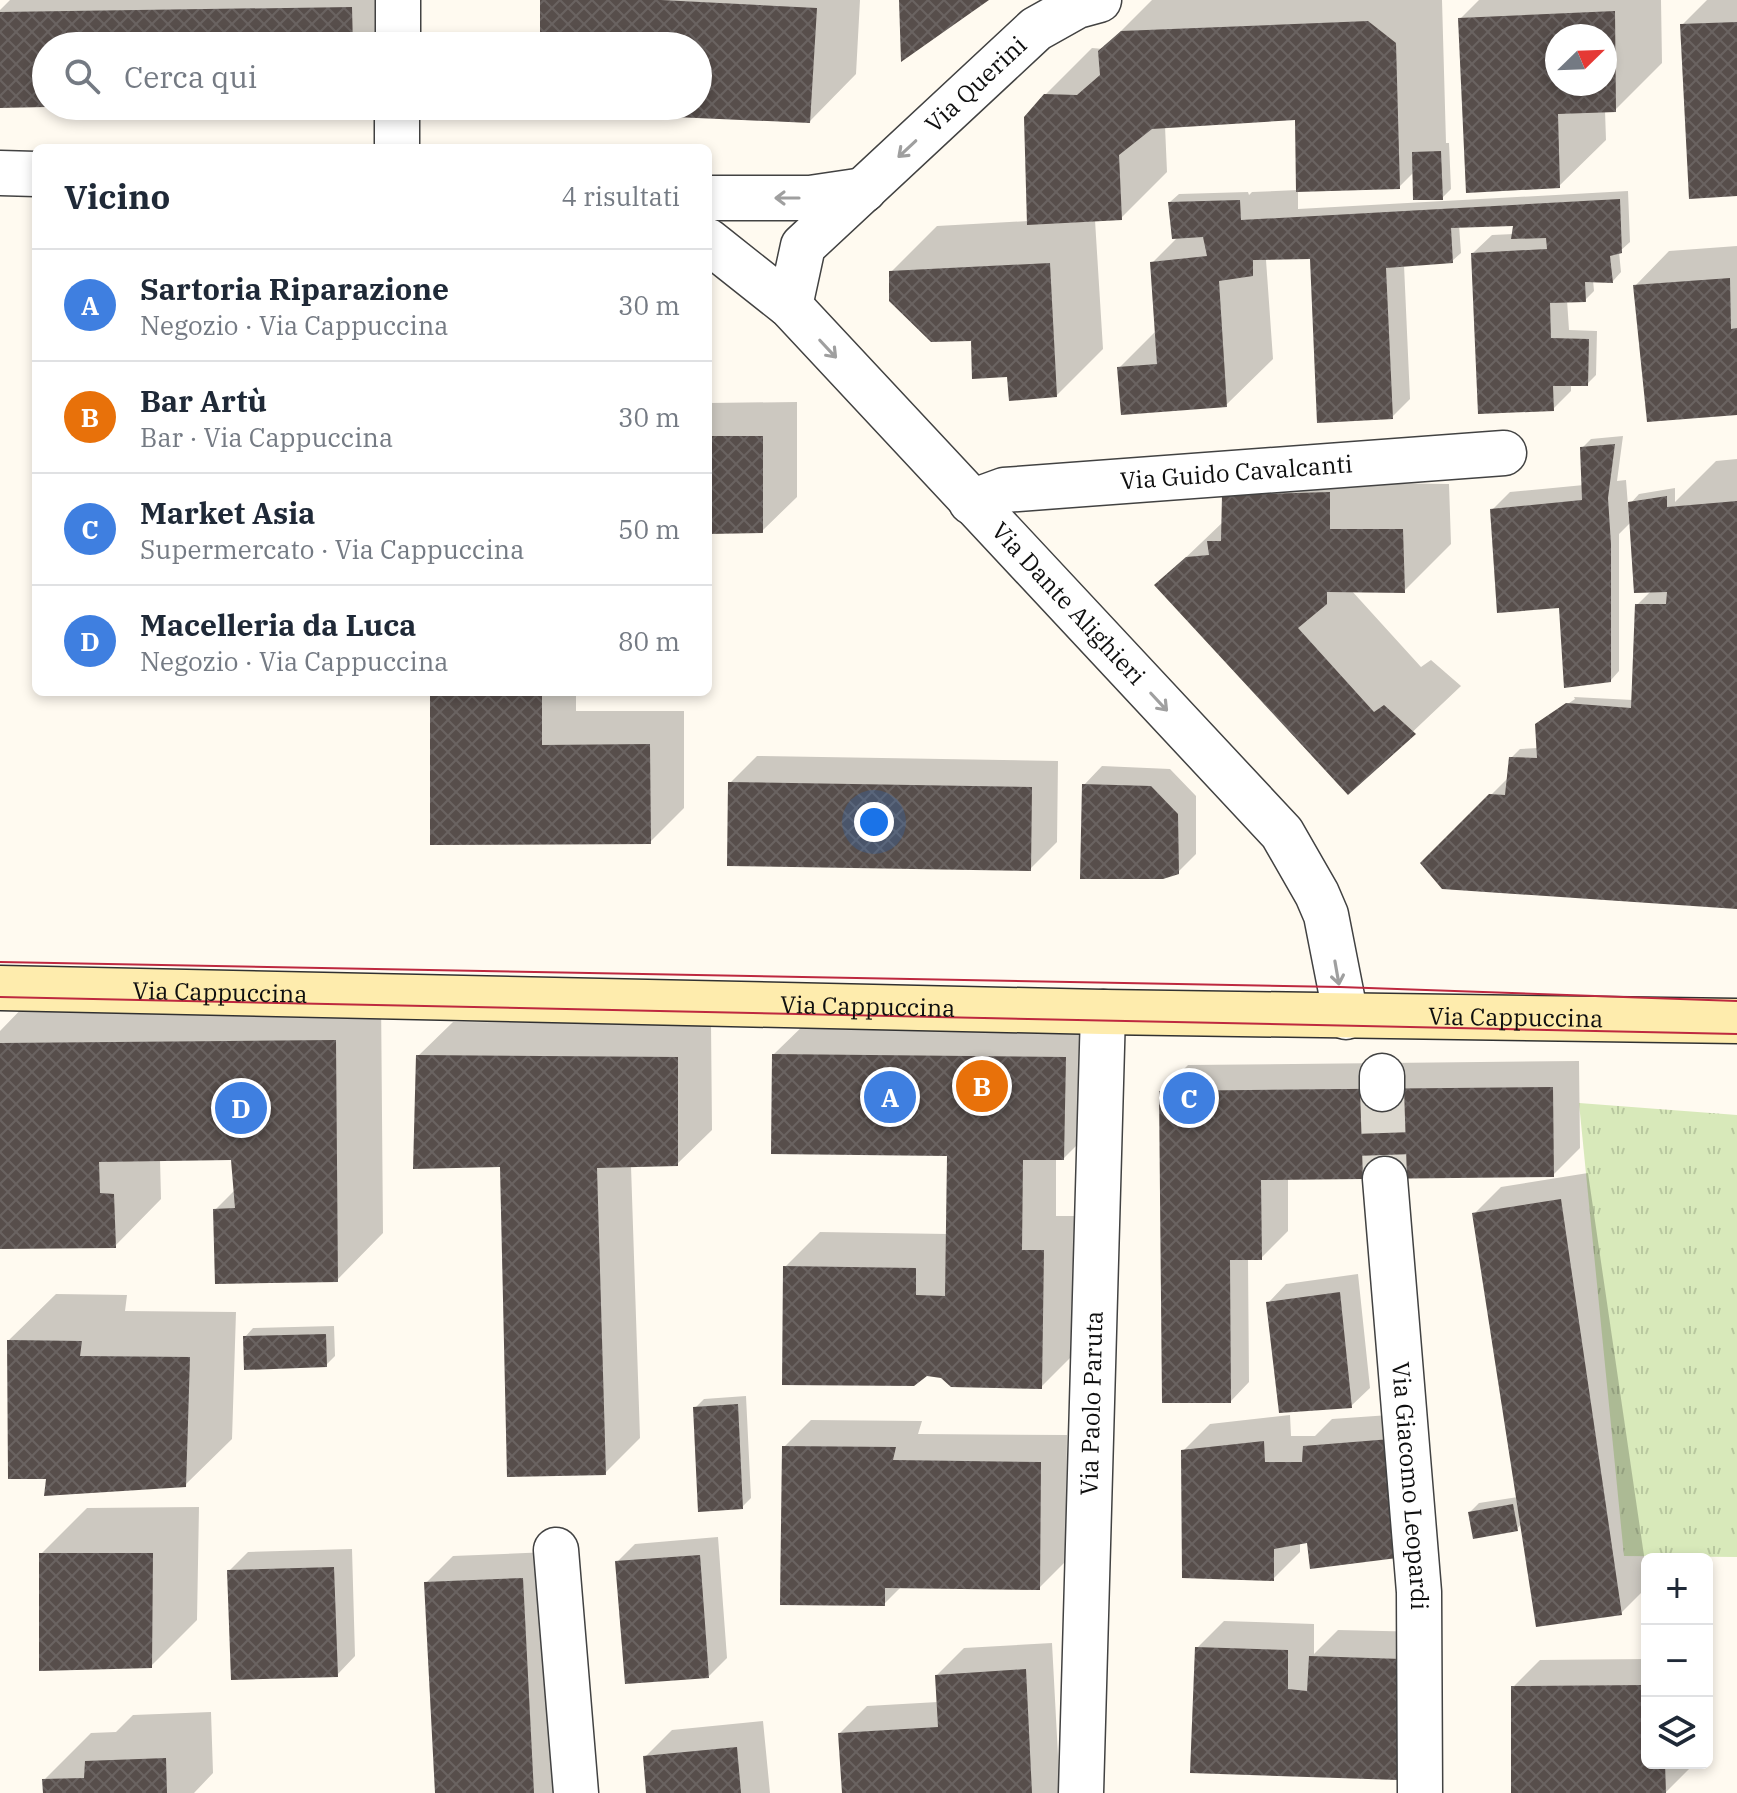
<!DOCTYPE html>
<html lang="it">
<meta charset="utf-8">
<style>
:root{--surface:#fff;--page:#f2f2f3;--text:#1f2937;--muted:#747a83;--line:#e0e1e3;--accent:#be283f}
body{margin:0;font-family:"IBM Plex Serif",serif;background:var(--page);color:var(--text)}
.controls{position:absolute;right:24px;bottom:24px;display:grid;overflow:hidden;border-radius:12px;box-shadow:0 4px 12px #0003}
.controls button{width:72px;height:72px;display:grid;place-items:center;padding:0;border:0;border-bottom:2px solid var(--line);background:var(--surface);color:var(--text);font:40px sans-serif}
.compass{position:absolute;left:1545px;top:24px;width:72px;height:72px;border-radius:50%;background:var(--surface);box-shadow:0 4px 12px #0003;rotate:67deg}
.you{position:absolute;left:874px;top:822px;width:28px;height:28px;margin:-20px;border:6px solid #fff;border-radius:50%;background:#1a73e8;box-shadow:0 0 0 12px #1a73e833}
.badge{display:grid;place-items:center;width:52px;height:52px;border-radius:50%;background:var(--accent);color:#fff;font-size:26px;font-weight:700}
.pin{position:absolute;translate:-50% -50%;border:4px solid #fff;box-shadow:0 2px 8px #0006}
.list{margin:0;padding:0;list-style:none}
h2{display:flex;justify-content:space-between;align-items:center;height:104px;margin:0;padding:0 32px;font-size:34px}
h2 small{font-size:26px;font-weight:400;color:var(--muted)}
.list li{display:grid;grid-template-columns:52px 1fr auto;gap:24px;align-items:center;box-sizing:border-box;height:112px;padding:0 32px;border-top:2px solid var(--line)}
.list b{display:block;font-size:30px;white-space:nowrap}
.list p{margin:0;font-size:26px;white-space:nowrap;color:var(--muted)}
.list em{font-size:26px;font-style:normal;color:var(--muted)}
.icon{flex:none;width:44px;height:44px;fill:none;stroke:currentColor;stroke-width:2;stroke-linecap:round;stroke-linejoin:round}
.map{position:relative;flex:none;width:1737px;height:1793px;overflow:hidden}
.search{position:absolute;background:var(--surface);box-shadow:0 4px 12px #0003;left:32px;top:32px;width:680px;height:88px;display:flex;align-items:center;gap:20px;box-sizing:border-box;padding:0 28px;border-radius:44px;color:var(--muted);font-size:30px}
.panel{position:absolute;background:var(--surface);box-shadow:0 4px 12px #0003;left:32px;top:144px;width:680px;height:552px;border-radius:12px}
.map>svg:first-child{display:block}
.grass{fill:url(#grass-tufts)}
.shadow{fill:#0003;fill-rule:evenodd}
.building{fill:url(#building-cross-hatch);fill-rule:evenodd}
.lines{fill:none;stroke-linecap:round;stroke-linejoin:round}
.street-tunnel{stroke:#dbd7ce;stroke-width:44;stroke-dasharray:44 22;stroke-linecap:butt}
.street-casing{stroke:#424242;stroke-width:47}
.secondary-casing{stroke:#313131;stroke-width:47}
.street{stroke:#fff;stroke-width:44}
.secondary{stroke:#feecad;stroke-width:44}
.tram{stroke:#be283f;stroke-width:2}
.oneway{stroke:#9f9f9f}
.labels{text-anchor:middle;stroke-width:8;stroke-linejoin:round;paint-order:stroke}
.street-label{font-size:24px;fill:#0f0f0f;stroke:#fff}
</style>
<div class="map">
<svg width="1737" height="1793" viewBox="0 0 1737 1793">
<defs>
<pattern id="grass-tufts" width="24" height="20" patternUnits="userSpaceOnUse" patternTransform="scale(2)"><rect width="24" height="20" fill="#d8e9ba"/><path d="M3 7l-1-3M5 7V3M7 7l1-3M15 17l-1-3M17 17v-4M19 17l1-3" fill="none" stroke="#b8c79f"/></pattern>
<pattern id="building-cross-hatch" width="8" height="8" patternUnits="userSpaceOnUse" patternTransform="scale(2)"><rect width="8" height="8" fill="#574e4b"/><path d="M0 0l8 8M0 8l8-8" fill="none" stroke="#6a6361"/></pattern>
</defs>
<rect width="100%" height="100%" fill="#fffaf0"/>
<path class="grass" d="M1579 1103 1737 1115V1557L1624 1556Z"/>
<path class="shadow" d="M10 0H379V46H46V105L0 106V10Z
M542 0H860L856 74 810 121 542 106H698V46H542Z
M1152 0H1442L1446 143H1449L1451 189 1442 198 1414 172 1399 187 1298 190V209L1628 191 1630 242 1619 252 1621 272 1613 281 1593 280 1594 291 1585 300H1567L1569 330 1597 331 1596 375 1587 384H1571V391L1553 409 1473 253 1492 235 1514 234 1516 224 1459 225 1461 253 1452 261 1404 265 1410 399 1392 417 1317 255 1269 257 1266 260 1273 359 1226 405 1119 368 1157 330 1152 263 1179 236 1170 202 1179 194 1248 192 1249 195 1252 192 1298 190 1296 117 1165 126 1167 172 1121 218 1095 220 1103 349 1057 395 1009 375 973 339 891 272 937 226 1029 221 1045 95 1092 48 1103 49Z
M1479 0H1661L1662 63 1615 110H1605L1606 140 1559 186 1460 19ZM1557 36H1605V84H1557Z
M1707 0H1737V194L1682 25Z
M1737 246V413L1635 286 1669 251Z
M797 402V497L762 531 708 532V403Z
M1623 436 1617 481 1626 480 1628 506 1639 494 1675 488V502L1716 461 1737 459V907L1423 863 1509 777 1511 758 1520 749 1538 748 1543 721 1575 699 1574 697 1633 700 1637 605 1651 591 1632 521 1619 534V671L1611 680 1492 510 1510 492 1584 485 1582 448 1591 439Z
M1375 483 1449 484 1451 544 1404 591 1351 590 1421 667 1431 660 1461 686 1348 793 1157 585 1223 522 1224 495Z
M432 692H576V711H684V808L650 842Z
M757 756 1058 761 1057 842 1030 869 730 783Z
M1102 766 1170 769 1196 796V854L1178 872 1084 785Z
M381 995 383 1233 337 1280 215 1210 236 1189 233 1158 160 1159 161 1199 115 1246 0 1247V1031L33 997Z
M809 1020 1100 1024 1098 1124 1064 1158H1056V1216H1078L1076 1352 1041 1387 785 1267 820 1232 948 1234 949 1154 774 1054Z
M453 1022 711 1023 712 1130 677 1164 631 1166 640 1438 605 1473 502 1165 418 1056Z
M1579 1061 1580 1148 1553 1175 1288 1178V1231L1261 1258H1248L1249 1382 1231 1401 1161 1092 1188 1065Z
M1588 1173 1647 1576V1587L1621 1613 1522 1523 1517 1529 1470 1512 1479 1503 1518 1497 1474 1214 1501 1187Z
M1358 1274 1370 1388 1351 1406 1268 1303 1286 1284Z
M56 1294 127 1295 125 1311 236 1312 232 1439 185 1485 48 1477 9 1340Z
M334 1326 335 1356 326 1365 245 1337 253 1328Z
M746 1396 751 1498 742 1507 695 1408 704 1399Z
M1418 1413 1309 1540 1300 1542V1552L1273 1579 1183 1451 1210 1424 1290 1415 1291 1436H1315L1332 1419Z
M811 1420 922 1421 918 1434 1067 1435 1066 1561 1039 1588 902 1586 884 1604 784 1447Z
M199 1507 197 1620 151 1666 41 1554 87 1508Z
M718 1537 727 1658 709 1676 617 1562 635 1544Z
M352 1549 355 1656 337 1675 229 1571 248 1552Z
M549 1552 562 1793H437L426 1583 453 1556Z
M1224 1621 1314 1624V1654L1338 1630 1428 1632 1425 1751 1197 1648Z
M1052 1643 1060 1793H844L840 1733 867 1706 938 1702 937 1675 964 1648Z
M1647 1659V1763H1692L1693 1765 1666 1792 1513 1793V1687L1540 1660Z
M211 1712 213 1773 194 1793H45L44 1780 91 1733 116 1732 133 1715Z
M763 1721 770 1793H648L645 1757 672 1730Z"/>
<path class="building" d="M540 0H661L817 8 810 123 540 111V106H698V46H540Z
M899 0H989L901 62Z
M352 7 353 46H46V107L0 108V12Z
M1615 11 1616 112 1558 114 1560 188 1466 193 1458 18ZM1557 36H1605V84H1557Z
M1368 21 1396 43 1400 189 1296 192 1295 120 1152 129 1119 155 1122 220 1027 225 1024 117 1044 94 1077 95 1100 75 1098 51 1121 31Z
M1737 22V196L1689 199 1680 24Z
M1441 151 1443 200H1413L1412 152Z
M1620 199 1622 253 1610 256 1613 283 1585 282 1586 302 1550 303 1551 338 1589 339 1588 386H1553L1554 411 1478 414 1471 253 1547 249 1546 238 1511 239 1513 226 1451 228 1453 263 1386 268 1393 419 1317 423 1310 259 1253 260V276L1219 281 1227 407 1121 415 1117 367 1157 364 1150 262 1207 256 1203 237 1172 239 1168 202 1240 200 1241 220Z
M1050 263 1057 397 1009 401 1007 377 972 379 971 341 931 342 889 301V271Z
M1730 278 1731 329 1737 328V415L1647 422 1633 285Z
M708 436H763V533L708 534Z
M1615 444 1608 498 1611 544V682L1564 688 1559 608 1497 613 1490 509 1582 500 1580 447Z
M1330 492V529H1403L1405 593 1327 592V604L1298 628 1374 712 1384 705 1416 734 1348 795 1154 585 1186 557 1209 555 1207 541H1221L1222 495Z
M1667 496V507L1737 501V909L1442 889 1420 863 1489 794 1505 795 1509 757 1537 758 1535 724 1566 703 1631 708 1635 604H1666L1667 592 1634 593 1628 502Z
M430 692H542V745L650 744 651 844 430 845Z
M728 782 1032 787 1031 871 727 866Z
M1082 784 1151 786 1178 814 1179 874 1163 879H1080Z
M336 1040 338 1282 215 1284 213 1209 235 1208 231 1160 99 1162 100 1193 114 1194 116 1248 0 1249V1043Z
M772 1054 1066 1057 1064 1160H1023L1022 1250H1044L1042 1389 951 1387 941 1378 927 1376 914 1386 782 1385 783 1266 916 1268V1295L945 1296 947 1156 771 1154Z
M416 1055 678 1057V1166L597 1168 606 1475 507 1477 500 1167 413 1169Z
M1553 1087 1554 1177 1261 1180 1262 1260H1230L1231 1403H1162L1159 1091Z
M1561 1199 1622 1615 1536 1627 1472 1213Z
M1340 1292 1352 1408 1279 1413 1266 1302Z
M326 1334 327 1367 244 1370 243 1336Z
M7 1340 82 1341 80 1356 190 1357 186 1487 44 1496 46 1479H8Z
M738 1404 743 1509 698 1512 693 1407Z
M1391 1439 1405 1557 1310 1569 1307 1543 1274 1549V1581L1182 1578 1181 1450 1264 1441 1265 1462H1302L1303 1446Z
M782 1446 896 1447 893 1460 1041 1462 1040 1590 885 1588V1606L780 1605Z
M1513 1504 1518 1531 1473 1539 1468 1512Z
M39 1553H153L152 1668 39 1671Z
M700 1555 709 1678 625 1684 615 1561Z
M334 1567 338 1677 231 1680 227 1570Z
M523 1578 534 1793H435L424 1582Z
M1195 1647 1288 1650V1689L1307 1691 1309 1656 1402 1659 1398 1780 1190 1773Z
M1026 1669 1032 1793H842L838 1733 938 1727 935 1675Z
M1647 1685V1763H1665L1666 1793H1511V1686Z
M737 1747 741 1793H646L643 1756Z
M166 1758 167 1793H43L42 1779 84 1778 85 1761Z"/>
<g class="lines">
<path class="street-tunnel" d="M1382 1089 1385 1179"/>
<defs>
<g id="street">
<path d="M398 46V0"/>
<path d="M397 148V106"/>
<path d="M0 173 36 174"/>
<path d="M708 198H810L864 190"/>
<path id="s1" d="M708 241 790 306 1282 833 1317 894 1326 915 1346 1017"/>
<path id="s2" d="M790 306 803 246 1036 29 1077 6 1099 0"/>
<path id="s3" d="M971 502 1004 490 1504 453"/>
<path d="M1382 1076V1089"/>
<path id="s4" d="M1385 1179 1419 1592 1420 1793"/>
<path d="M556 1550 576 1793"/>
<path id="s5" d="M1081 1793 1103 1012"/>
</g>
<g id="secondary">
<path id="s6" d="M0 988 1103 1012 1737 1021"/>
</g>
</defs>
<use href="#street" class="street-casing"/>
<use href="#secondary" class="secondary-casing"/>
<use href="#street" class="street"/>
<use href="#secondary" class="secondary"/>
<path class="tram" d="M0 962 1340 987 1737 1001
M0 997 1737 1034"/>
</g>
<defs><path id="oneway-shaft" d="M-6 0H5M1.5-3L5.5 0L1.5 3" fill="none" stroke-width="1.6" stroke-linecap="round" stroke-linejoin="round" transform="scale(2)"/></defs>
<g class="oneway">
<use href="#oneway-shaft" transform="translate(907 149) rotate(137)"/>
<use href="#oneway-shaft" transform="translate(787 198) rotate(-180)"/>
<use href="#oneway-shaft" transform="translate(828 349) rotate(47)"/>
<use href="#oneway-shaft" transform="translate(1159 702) rotate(47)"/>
<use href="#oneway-shaft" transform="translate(1337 973) rotate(80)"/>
</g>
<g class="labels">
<g class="street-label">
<text dy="8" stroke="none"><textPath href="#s2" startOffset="298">Via Querini</textPath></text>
<text dy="8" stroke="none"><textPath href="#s3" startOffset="268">Via Guido Cavalcanti</textPath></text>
<text dy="8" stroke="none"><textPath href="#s1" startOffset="512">Via Dante Alighieri</textPath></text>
<text dy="8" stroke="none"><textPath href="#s6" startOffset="220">Via Cappuccina</textPath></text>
<text dy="8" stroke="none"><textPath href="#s6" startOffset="868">Via Cappuccina</textPath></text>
<text dy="8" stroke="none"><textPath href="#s6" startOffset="1516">Via Cappuccina</textPath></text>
<text dy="8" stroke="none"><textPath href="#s5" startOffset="390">Via Paolo Paruta</textPath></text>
<text dy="8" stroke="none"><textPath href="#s4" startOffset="308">Via Giacomo Leopardi</textPath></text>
</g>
</g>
</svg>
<div class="controls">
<button>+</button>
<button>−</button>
<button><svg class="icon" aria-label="layers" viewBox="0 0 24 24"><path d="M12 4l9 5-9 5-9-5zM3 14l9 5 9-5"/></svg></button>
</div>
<svg class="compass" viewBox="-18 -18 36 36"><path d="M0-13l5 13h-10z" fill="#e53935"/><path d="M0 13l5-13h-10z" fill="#747a83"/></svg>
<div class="you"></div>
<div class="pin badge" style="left:890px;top:1097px;background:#3f7fe0">A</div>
<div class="pin badge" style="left:982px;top:1086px;background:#e8710a">B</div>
<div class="pin badge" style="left:1189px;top:1098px;background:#3f7fe0">C</div>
<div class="pin badge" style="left:241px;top:1108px;background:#3f7fe0">D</div>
<div class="search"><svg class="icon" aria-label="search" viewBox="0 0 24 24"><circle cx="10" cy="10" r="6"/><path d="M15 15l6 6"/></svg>Cerca qui</div>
<section class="panel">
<h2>Vicino<small>4 risultati</small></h2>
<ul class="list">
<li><span class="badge" style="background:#3f7fe0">A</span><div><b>Sartoria Riparazione</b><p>Negozio · Via Cappuccina</p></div><em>30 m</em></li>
<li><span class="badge" style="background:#e8710a">B</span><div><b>Bar Artù</b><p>Bar · Via Cappuccina</p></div><em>30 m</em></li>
<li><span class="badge" style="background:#3f7fe0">C</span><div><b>Market Asia</b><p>Supermercato · Via Cappuccina</p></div><em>50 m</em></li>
<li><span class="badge" style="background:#3f7fe0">D</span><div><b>Macelleria da Luca</b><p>Negozio · Via Cappuccina</p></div><em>80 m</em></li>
</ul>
</section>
</div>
